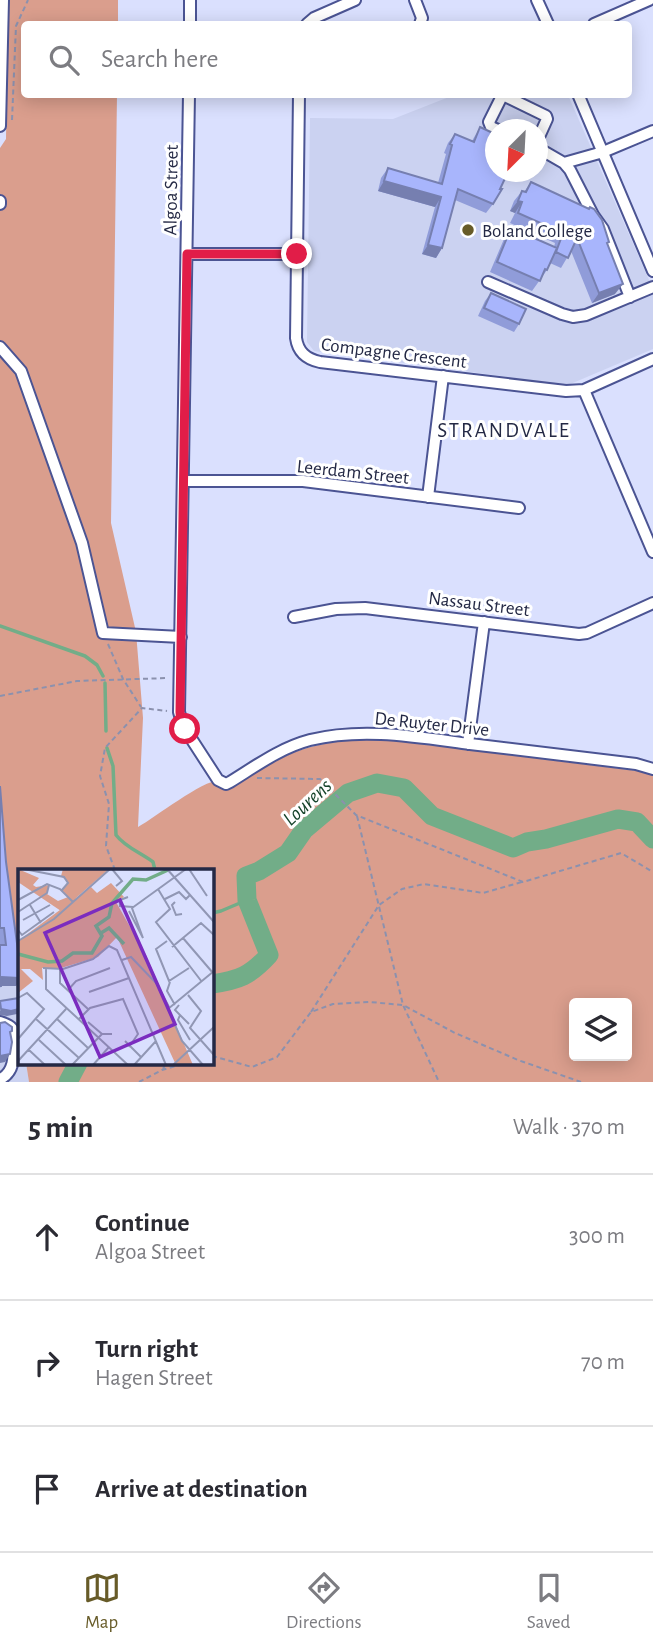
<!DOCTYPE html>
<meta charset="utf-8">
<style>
:root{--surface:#fff;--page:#f2f2f3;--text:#2b2b33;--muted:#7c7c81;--line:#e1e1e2;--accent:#675b28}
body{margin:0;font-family:"Alegreya Sans",sans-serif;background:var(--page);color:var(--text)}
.controls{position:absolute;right:21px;bottom:21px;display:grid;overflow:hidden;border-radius:7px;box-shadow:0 4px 18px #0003}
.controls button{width:63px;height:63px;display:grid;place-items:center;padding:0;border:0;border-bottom:2px solid var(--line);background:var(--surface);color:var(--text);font:35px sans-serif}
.compass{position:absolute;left:485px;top:119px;width:63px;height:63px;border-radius:50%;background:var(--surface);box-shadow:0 4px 18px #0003;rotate:204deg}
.stop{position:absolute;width:21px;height:21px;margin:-16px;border:5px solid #e11d48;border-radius:50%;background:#fff}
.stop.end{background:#e11d48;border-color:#fff;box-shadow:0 2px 7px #0008}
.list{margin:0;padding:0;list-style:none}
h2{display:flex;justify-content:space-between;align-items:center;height:91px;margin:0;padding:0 28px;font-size:30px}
h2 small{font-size:23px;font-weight:400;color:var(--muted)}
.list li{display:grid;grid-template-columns:46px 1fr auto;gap:21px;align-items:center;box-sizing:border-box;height:126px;padding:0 28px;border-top:2px solid var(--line)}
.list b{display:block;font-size:26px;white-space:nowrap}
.list p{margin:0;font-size:23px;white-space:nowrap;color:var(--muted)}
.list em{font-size:23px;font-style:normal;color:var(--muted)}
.icon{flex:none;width:38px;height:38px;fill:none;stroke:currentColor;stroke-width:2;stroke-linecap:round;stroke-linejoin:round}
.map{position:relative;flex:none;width:653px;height:1082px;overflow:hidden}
.search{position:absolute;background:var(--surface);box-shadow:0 4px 18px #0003;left:21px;right:21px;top:21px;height:77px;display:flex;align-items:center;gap:18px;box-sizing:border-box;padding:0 24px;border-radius:7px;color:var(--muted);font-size:26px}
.sheet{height:469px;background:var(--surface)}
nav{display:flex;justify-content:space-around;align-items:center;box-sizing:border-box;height:98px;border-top:2px solid var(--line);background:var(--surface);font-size:19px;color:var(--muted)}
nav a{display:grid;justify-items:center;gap:4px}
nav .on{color:var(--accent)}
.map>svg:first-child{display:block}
.built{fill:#cbd2f1;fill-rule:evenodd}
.green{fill:#da9e8d;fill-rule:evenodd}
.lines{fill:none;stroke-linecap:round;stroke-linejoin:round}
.stream{stroke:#72ad88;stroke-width:3.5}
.river{stroke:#72ad88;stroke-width:19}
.minor-casing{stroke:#4b5493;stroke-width:14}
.path{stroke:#8b91ae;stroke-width:2;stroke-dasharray:5 3.5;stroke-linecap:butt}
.minor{stroke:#fff;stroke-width:10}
.wall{fill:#909cd9}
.shaded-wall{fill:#767fb0}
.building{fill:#a8b5fc;stroke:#767fb0;stroke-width:2}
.route{stroke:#e11d48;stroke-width:9}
.poi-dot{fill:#675b28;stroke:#fff;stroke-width:2.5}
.labels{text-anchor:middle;stroke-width:6;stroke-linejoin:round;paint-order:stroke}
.street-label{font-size:19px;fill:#242945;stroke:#fff}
.poi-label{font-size:19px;fill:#242945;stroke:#fff;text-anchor:start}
.neighbourhood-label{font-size:21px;letter-spacing:2px;fill:#242945;stroke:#fff}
.water-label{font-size:21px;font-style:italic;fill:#16442b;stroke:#fff}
.inset-river{fill:none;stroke:#72ad88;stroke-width:3.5}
.inset-road{fill:none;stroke:#9197b4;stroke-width:2}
.view{fill:#7b2cbf;fill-opacity:0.15;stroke:#7b2cbf;stroke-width:3.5}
.inset-edge{fill:none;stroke:#242945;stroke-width:3.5}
</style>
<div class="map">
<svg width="653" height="1082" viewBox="0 0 653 1082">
<rect width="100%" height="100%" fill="#dae0fe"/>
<path class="built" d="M454 95H568L653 289V349L568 385 314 351 307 342 310 118 393 119ZM496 130H538V172H496Z
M0 854 7 915 19 1003V1063H26L29 1082H0Z"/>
<path class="green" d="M8 0H118V24H24V94L117 95 111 523 136 632 143 718 138 827C156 817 201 781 220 780 226 780 230 783 234 787 256 772 278 757 304 749 360 731 422 744 479 751 532 758 585 764 638 771L653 775V1082H29L26 1063H212V870H19V1003L7 915 0 854V148L6 139ZM574 1003H627V1056H574Z"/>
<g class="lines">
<path class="stream" d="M0 626 85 656 97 665 103 676
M105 683 106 731
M107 748 113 766 116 835C125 847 141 853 153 862L155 870
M212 913 221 911 247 900"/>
<path class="river" d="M212 984C239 980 250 976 269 955L247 900 246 876 259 871 288 853 304 830 348 793 377 783 404 788 432 816 513 848 527 842 546 839 618 819 637 822 653 839
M68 1082 78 1063"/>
<defs>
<path id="minor" d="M415 0 422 18 420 24
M537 0 548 24
M190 24V0
M307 24 314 18 355 0
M594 24 649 0
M189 94 179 712 183 726 218 780 226 784 230 782C256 766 280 748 310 740 363 727 417 737 470 744 526 751 581 757 636 764L653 769
M299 94 296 338C298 352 306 359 320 362L566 391 584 390 653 359
M578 94 653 271
M0 126 3 0
M498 130 491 127 489 122 501 98 505 96 546 116 547 119 538 139
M538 148 564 163 570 170 593 215 603 229 630 297
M564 163 603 152 653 131
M0 201V204
M187 254H297
M488 282 562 314 573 317 586 315 653 287
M0 347 21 371 82 543 103 633 181 637
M584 390 653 552
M183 481H303L519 508
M428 497 443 376
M294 617 336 609 365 608 579 634 587 633 653 603
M468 744 484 622
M0 1022C6 1024 12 1026 14 1032 15 1034 14 1041 14 1043 14 1057 14 1073 0 1079"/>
</defs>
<use href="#minor" class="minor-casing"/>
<path class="path" d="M12 120 16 26 28 0
M108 644 123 679 141 707
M0 696 77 681 168 678
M257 778 320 779 356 815 523 882 621 853 653 872
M357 816 403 1005 439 1082
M115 870 106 846 109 804 100 776 105 748 142 708 167 711
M311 1012 379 905 402 889 424 884 483 893 522 882
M212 1056 252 1067 277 1057 311 1012 333 1004 370 1002 403 1005 455 1033 518 1060 581 1082
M163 1069 166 1063
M139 1082 162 1070 186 1063"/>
<use href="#minor" class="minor"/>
</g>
<path class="wall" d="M480 127 495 172H510L509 173 507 172 493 204 486 213 455 200 442 248 436 258 422 254 435 207 378 191 381 178 388 168 438 183 446 154 444 153 448 143 455 134 472 141Z
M531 182 609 242 607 244 615 294 592 303 571 251 561 268 550 263 547 270 532 291 490 272 504 239 511 228 554 247 555 243 510 223 515 213 510 211 514 201 522 191 524 192Z
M491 293 519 324 514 332 478 316 485 301Z
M0 786 6 862 19 958V982L16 986H1L0 988Z"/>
<path class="shaded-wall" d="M384 181 441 197 435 207 378 191Z
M518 201 522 202 515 213 510 211Z
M428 245 442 248 436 258 422 254Z
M623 284 615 294 592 303 599 293Z
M2 977 19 978V982L16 986H0Z
M1 1009H19V1012L17 1014 7 1016 0 1015V1011Z
M10 1054 5 1062 0 1063V1056Z"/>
<path class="building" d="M480 127 495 134V172H508L500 189H502L493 204 458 189 442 248 428 245 441 197 384 181 388 168 442 184 452 145 450 144 455 134 474 142Z
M531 182 589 209 590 207 594 209 602 220 609 242 607 243 623 284 599 293 577 238 568 258 556 252 563 233 518 213 522 202 518 201 522 191 526 192Z
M511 228 557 248 547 270 545 269 540 281 497 262Z
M491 293 526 309 519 324 484 308Z
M0 786 6 862 19 958V978L2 977 1 986H0V945H6L4 928H0Z
M19 998V1009L11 1011 1 1009 0 1001Z
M5 1022 12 1027V1031L10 1032 12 1042 10 1054 0 1056V1023Z"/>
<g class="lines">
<path class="route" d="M185 729 181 722 180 712 187 254H297"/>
</g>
<circle class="poi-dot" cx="468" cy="230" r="7"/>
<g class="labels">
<g class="street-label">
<text transform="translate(170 190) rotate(-89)" y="7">Algoa Street</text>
<text transform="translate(394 352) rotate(7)" y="7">Compagne Crescent</text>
<text transform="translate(353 471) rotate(6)" y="7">Leerdam Street</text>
<text transform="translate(479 603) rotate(7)" y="7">Nassau Street</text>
<text transform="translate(432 723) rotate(6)" y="7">De Ruyter Drive</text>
</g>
<g class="poi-label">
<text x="482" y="237">Boland College</text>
</g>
<g class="neighbourhood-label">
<text x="504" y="437">STRANDVALE</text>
</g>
<g class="water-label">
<text transform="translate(307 802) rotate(-43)" y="7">Lourens</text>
</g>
</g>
<g transform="translate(18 869)">
<rect width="196" height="196" fill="#dae0fe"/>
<path d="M0 0 21 9 15 16 18 18 31 16 29 25 40 32 50 28 44 21 50 13 43 7 45 0H91L43 42 0 13ZM93 14 106 28 98 33 128 86 175 196H158L99 68 80 88 43 99H24L25 111 12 100H3L15 112 0 124V72L73 18 79 24Z" fill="#da9e8d"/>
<path class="inset-river" d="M83 64 91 59 106 75M0 85 30 93 44 92 55 84H74L84 67 78 57 91 48 94 34 115 10 128 11 150 1"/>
<path class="inset-road" d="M6 0 46 8 50 14 44 21M94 0 104 12 98 17M149 0 196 53M171 0 189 27M140 20 152 40 138 53 184 113M110 28 102 31V37L115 38M147 30 161 23 168 30 172 26M0 31 29 15 42 20 55 33M157 33 154 36 158 46 164 45M12 36 23 54M111 42 125 69 114 39 168 0M0 43 29 24 31 16M5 51 32 36M0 61 4 66 36 43M165 69 195 104M0 72 36 50 92 0M149 72 138 80 151 112 171 99M154 78 183 54 196 66M104 91 113 88 139 115 151 138M25 99 45 100 75 90 91 77 99 81 148 196M28 99V120L110 196M42 100V114L70 140M152 113 149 122 157 136M50 121 58 112 92 99M71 123 111 109M170 126 183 142 172 159 196 186M0 129 9 124 26 140 0 170M161 136 157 141 171 155M162 146 160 151 172 171M18 150 61 189M39 150 70 179M61 150 72 139 105 130 120 165 111 178M70 153 84 165H94M21 171 48 196M107 172 123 188M11 181 27 196M0 192 48 140M54 196 84 165M75 196 91 178M116 196 138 172M155 196 196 158M185 196 164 172 150 140 196 102"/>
<path class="view" d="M102 31 157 155 82 188 27 64Z"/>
<rect width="196" height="196" class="inset-edge"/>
</g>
</svg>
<div class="controls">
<button><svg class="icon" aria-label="layers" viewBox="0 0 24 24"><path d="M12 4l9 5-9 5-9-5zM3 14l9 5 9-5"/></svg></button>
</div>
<svg class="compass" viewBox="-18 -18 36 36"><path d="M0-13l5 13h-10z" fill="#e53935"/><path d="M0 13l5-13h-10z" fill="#7c7c81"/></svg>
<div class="stop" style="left:185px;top:729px"></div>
<div class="stop end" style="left:297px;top:254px"></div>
<div class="search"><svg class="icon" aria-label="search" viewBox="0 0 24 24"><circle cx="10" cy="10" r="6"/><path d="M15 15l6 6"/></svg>Search here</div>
</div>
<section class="sheet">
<h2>5 min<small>Walk · 370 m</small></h2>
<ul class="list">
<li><svg class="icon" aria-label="ahead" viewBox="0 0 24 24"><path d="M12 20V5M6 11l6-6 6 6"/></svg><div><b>Continue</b><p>Algoa Street</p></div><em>300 m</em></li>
<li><svg class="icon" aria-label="right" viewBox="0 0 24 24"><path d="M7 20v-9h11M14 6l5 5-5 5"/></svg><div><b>Turn right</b><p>Hagen Street</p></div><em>70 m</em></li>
<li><svg class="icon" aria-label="arrive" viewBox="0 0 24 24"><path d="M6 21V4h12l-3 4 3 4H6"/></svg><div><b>Arrive at destination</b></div></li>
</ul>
</section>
<nav>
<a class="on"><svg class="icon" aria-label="map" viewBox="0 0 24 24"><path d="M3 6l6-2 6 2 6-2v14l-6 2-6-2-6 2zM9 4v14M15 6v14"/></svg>Map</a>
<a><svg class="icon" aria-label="directions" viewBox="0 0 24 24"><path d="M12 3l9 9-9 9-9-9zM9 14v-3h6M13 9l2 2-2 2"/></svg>Directions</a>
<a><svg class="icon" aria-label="saved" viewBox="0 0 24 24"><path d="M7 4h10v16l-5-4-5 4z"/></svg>Saved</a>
</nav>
